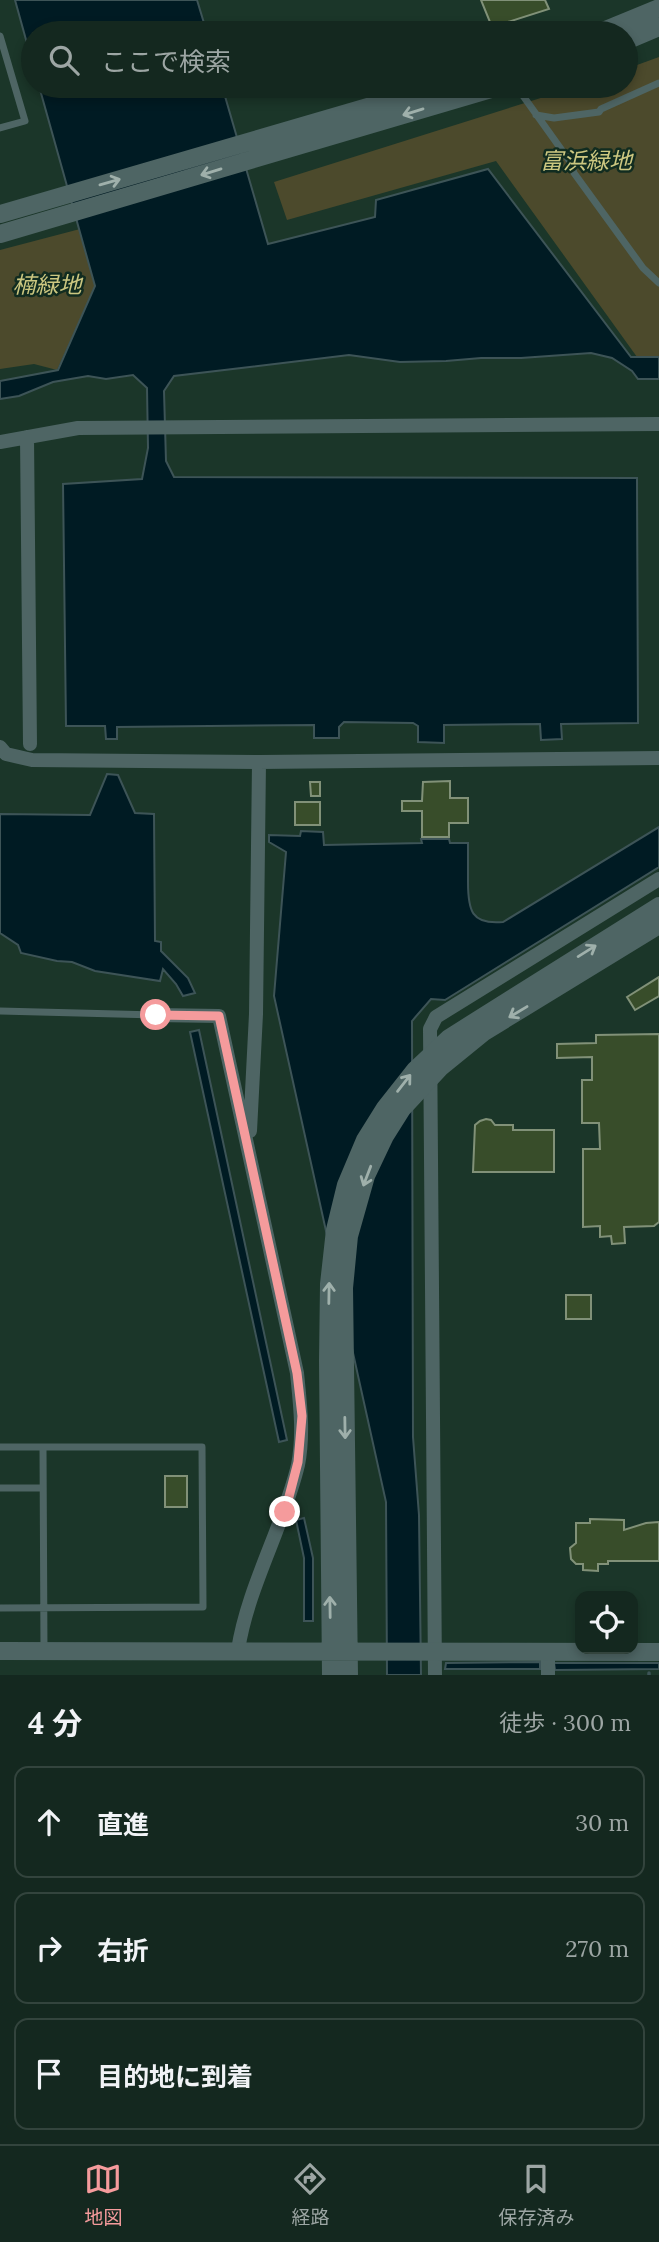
<!DOCTYPE html>
<html lang="ja">
<meta charset="utf-8">
<style>
:root{--surface:#14281f;--page:#1d3028;--text:#f1f3f6;--muted:#9da6a4;--line:#33443d;--accent:#f59b9c}
body{margin:0;font-family:Lora,"Noto Sans JP",serif;background:var(--page);color:var(--text)}
.controls{position:absolute;right:21px;bottom:21px;display:grid;overflow:hidden;border-radius:14px;box-shadow:0 4px 10px #0003}
.controls button{width:63px;height:63px;display:grid;place-items:center;padding:0;border:0;border-bottom:2px solid var(--line);background:var(--surface);color:var(--text);font:35px sans-serif}
.stop{position:absolute;width:21px;height:21px;margin:-16px;border:5px solid #f59b9c;border-radius:50%;background:#fff}
.stop.end{background:#f59b9c;border-color:#fff;box-shadow:0 2px 7px #0008}
.list{margin:0;padding:0;list-style:none}
h2{display:flex;justify-content:space-between;align-items:center;height:91px;margin:0;padding:0 28px;font-size:30px}
h2 small{font-size:23px;font-weight:400;color:var(--muted)}
.list li{display:grid;grid-template-columns:46px 1fr auto;gap:21px;align-items:center;box-sizing:border-box;height:112px;margin:0 14px 14px;padding:0 14px;border:2px solid var(--line);border-radius:14px}
.list b{display:block;font-size:26px;white-space:nowrap}
.list em{font-size:23px;font-style:normal;color:var(--muted)}
.icon{flex:none;width:38px;height:38px;fill:none;stroke:currentColor;stroke-width:2;stroke-linecap:round;stroke-linejoin:round}
.map{position:relative;flex:none;width:659px;height:1675px;overflow:hidden}
.search{position:absolute;background:var(--surface);box-shadow:0 4px 10px #0003;left:21px;right:21px;top:21px;height:77px;display:flex;align-items:center;gap:18px;box-sizing:border-box;padding:0 24px;border-radius:38px;color:var(--muted);font-size:26px}
.sheet{height:469px;background:var(--surface)}
nav{display:flex;justify-content:space-around;align-items:center;box-sizing:border-box;height:98px;border-top:2px solid var(--line);background:var(--surface);font-size:19px;color:var(--muted)}
nav a{display:grid;justify-items:center;gap:4px}
nav .on{color:var(--accent)}
.map>svg:first-child{display:block}
.green{fill:#4c4a2c}
.water{fill:#001b23;stroke:#3d5457;stroke-width:2}
.lines{fill:none;stroke-linecap:round;stroke-linejoin:round}
.stream{stroke:#3d5457;stroke-width:3.5}
.building{fill:#384d2a;stroke:#819178;stroke-width:2}
.service{stroke:#4e6564;stroke-width:7}
.minor{stroke:#4e6564;stroke-width:14}
.tertiary{stroke:#4e6564;stroke-width:18}
.oneway{stroke:#9fb0ab}
.route{stroke:#f59b9c;stroke-width:9}
.labels{text-anchor:middle;stroke-width:5;stroke-linejoin:round;paint-order:stroke}
.park-label{font-size:23px;font-style:italic;fill:#ccc780;stroke:#112c20}
</style>
<div class="map">
<svg width="659" height="1675" viewBox="0 0 659 1675">
<rect width="100%" height="100%" fill="#1b3629"/>
<path class="green" d="M659 57V357H637L496 161 287 220 274 182 579 86H626V69Z
M80 229 95 286 57 370 34 364 0 369V250Z"/>
<path class="water" d="M15 0H197L207 33H33V65Z
M39 86H222L268 244 375 217 376 200 488 169 631 357H659V379H638L632 371 612 358 591 353 521 358H481L446 361 400 362 349 355 174 376 164 391 166 461 174 477 637 478 638 723 561 724 562 739 541 740 540 724 444 725V743L418 742V726L413 723 344 722 339 727V738H314V725L117 727V739H106L105 726H66L63 484 142 479 148 448 147 388 133 375 106 379 88 376 53 382 19 396 0 399V381L58 370 95 286Z
M107 774 118 775 135 813 154 814 155 941 161 942V951L188 978 195 993 183 996 176 984 163 969 160 981 95 971 72 962 57 961 21 953 18 945 0 933V814L90 815Z
M659 827V867L445 1000 431 999 412 1021 413 1437 419 1515 421 1675H387L386 1502 274 996 286 852 269 842V835L300 836 301 831 323 832 324 845 422 843 421 839H449L450 843H468C468 856 468 869 468 882 468 910 471 925 503 922Z
M199 1030 287 1440 279 1442 190 1032Z
M304 1518 313 1558V1621H304V1558L296 1520Z
M540 1662V1669H445L446 1663Z
M554 1663H659V1669L555 1670Z"/>
<g class="lines">
<path class="stream" d="M649 1673V1675"/>
</g>
<path class="building" d="M481 0H545L549 9 492 27Z
M450 781V798H468V823H449V837H422V811H402V801H422L423 782Z
M310 782H320V796H311Z
M295 802H320V825H295Z
M659 977V996L635 1010 627 997Z
M659 1034V1222L654 1226 624 1227 625 1243 612 1244 611 1236 600 1237V1226L583 1227V1149H600L599 1123H582V1080H592V1057L557 1058V1044L596 1043V1035Z
M486 1119 491 1120 495 1125H513V1130H554V1172H473L475 1125 480 1121Z
M566 1295H591V1319H566Z
M165 1476H187V1507H165Z
M590 1519 624 1520V1530L646 1523 659 1522V1561H608V1564H598V1571L583 1570V1564H576L571 1559 570 1548 576 1543V1523H590Z"/>
<g class="lines">
<path class="service" d="M0 36 25 121 0 128
M516 86 571 163 574 173 643 268 659 283
M536 115 554 118 599 112 601 109 659 83
M0 1011 156 1015
M0 1447H202L203 1607 0 1608
M43 1447 44 1650
M0 1488H43"/>
<path class="minor" d="M27 437 30 744
M0 442 78 428 659 424
M0 747 6 754 32 760 259 762 659 758
M156 1015 219 1016 297 1373C300 1403 304 1434 298 1465 283 1528 248 1586 238 1650
M250 1131 256 1014 259 762
M548 1651V1675
M435 1675 430 1029 436 1017 659 879"/>
<path class="tertiary" d="M598 33 659 8
M626 41 659 27
M0 214 440 86
M0 234 501 86
M0 1651 659 1652
M331 1675 328 1361 329 1284 335 1230 346 1185 365 1140 385 1108 415 1070 449 1038 659 906
M349 1675 344 1288 349 1236 366 1176 385 1136 402 1109 441 1067 484 1032 659 925"/>
</g>
<defs><path id="oneway-shaft" d="M-6 0H5M1.5-3L5.5 0L1.5 3" fill="none" stroke-width="1.6" stroke-linecap="round" stroke-linejoin="round" transform="scale(1.75)"/></defs>
<g class="oneway">
<use href="#oneway-shaft" transform="translate(413 112) rotate(163)"/>
<use href="#oneway-shaft" transform="translate(211 172) rotate(163)"/>
<use href="#oneway-shaft" transform="translate(110 182) rotate(-16)"/>
<use href="#oneway-shaft" transform="translate(587 951) rotate(-32)"/>
<use href="#oneway-shaft" transform="translate(518 1012) rotate(149)"/>
<use href="#oneway-shaft" transform="translate(404 1083) rotate(-52)"/>
<use href="#oneway-shaft" transform="translate(367 1176) rotate(111)"/>
<use href="#oneway-shaft" transform="translate(329 1293) rotate(-89)"/>
<use href="#oneway-shaft" transform="translate(345 1428) rotate(89)"/>
<use href="#oneway-shaft" transform="translate(330 1607) rotate(-91)"/>
</g>
<g class="lines">
<path class="route" d="M156 1015 219 1016 297 1373 302 1416 298 1462 285 1512"/>
</g>
<g class="labels">
<g class="park-label">
<text x="586" y="169">富浜緑地</text>
<text x="47" y="293">楠緑地</text>
</g>
</g>
</svg>
<div class="controls">
<button><svg class="icon" aria-label="locate" viewBox="0 0 24 24"><circle cx="12" cy="12" r="6"/><path d="M12 2v4M12 18v4M2 12h4M18 12h4"/></svg></button>
</div>
<div class="stop" style="left:156px;top:1015px"></div>
<div class="stop end" style="left:285px;top:1512px"></div>
<div class="search"><svg class="icon" aria-label="search" viewBox="0 0 24 24"><circle cx="10" cy="10" r="6"/><path d="M15 15l6 6"/></svg>ここで検索</div>
</div>
<section class="sheet">
<h2>4 分<small>徒歩 · 300 m</small></h2>
<ul class="list">
<li><svg class="icon" aria-label="ahead" viewBox="0 0 24 24"><path d="M12 20V5M6 11l6-6 6 6"/></svg><div><b>直進</b></div><em>30 m</em></li>
<li><svg class="icon" aria-label="right" viewBox="0 0 24 24"><path d="M7 20v-9h11M14 6l5 5-5 5"/></svg><div><b>右折</b></div><em>270 m</em></li>
<li><svg class="icon" aria-label="arrive" viewBox="0 0 24 24"><path d="M6 21V4h12l-3 4 3 4H6"/></svg><div><b>目的地に到着</b></div></li>
</ul>
</section>
<nav>
<a class="on"><svg class="icon" aria-label="map" viewBox="0 0 24 24"><path d="M3 6l6-2 6 2 6-2v14l-6 2-6-2-6 2zM9 4v14M15 6v14"/></svg>地図</a>
<a><svg class="icon" aria-label="directions" viewBox="0 0 24 24"><path d="M12 3l9 9-9 9-9-9zM9 14v-3h6M13 9l2 2-2 2"/></svg>経路</a>
<a><svg class="icon" aria-label="saved" viewBox="0 0 24 24"><path d="M7 4h10v16l-5-4-5 4z"/></svg>保存済み</a>
</nav>
